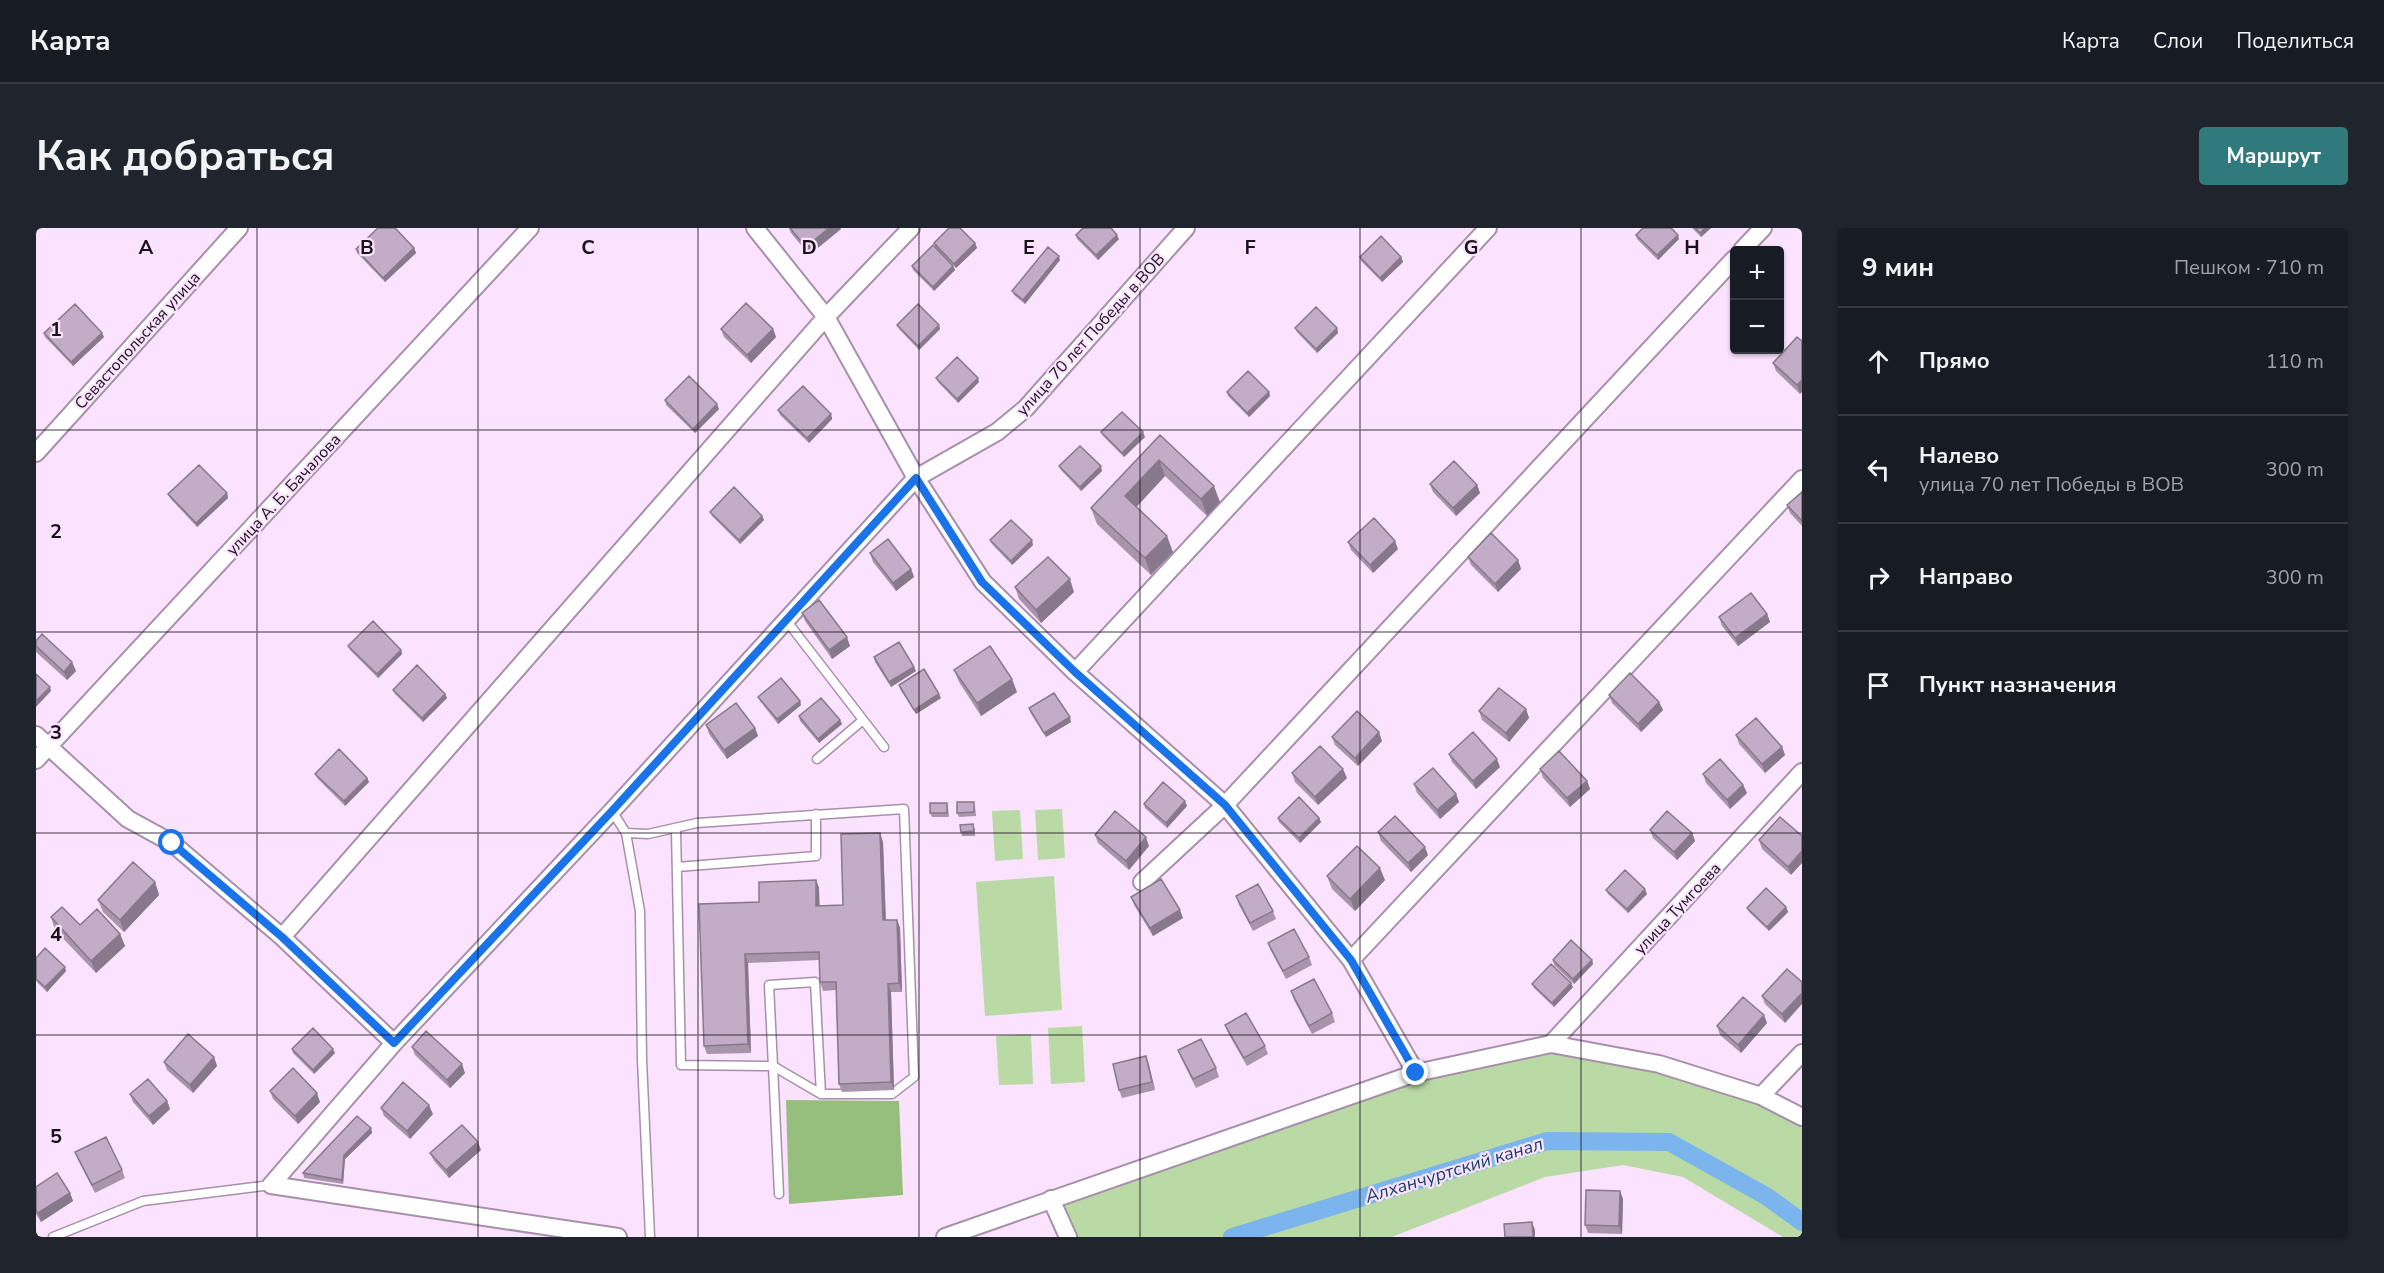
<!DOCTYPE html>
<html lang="ru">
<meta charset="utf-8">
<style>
:root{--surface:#171b24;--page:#20242c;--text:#f1f3f6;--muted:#9ea1a6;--line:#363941;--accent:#307a7d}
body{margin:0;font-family:"Nunito Sans",sans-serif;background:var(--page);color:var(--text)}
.controls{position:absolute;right:18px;top:18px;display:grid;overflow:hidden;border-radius:6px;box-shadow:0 2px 4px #0004}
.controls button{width:54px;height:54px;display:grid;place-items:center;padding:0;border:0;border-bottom:2px solid var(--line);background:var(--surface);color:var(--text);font:30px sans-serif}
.stop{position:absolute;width:18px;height:18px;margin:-14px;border:4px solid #1a73e8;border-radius:50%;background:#fff}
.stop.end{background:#1a73e8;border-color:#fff;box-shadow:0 2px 6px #0008}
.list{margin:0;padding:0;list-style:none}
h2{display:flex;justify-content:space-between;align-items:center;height:78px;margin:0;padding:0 24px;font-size:26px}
h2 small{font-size:20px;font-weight:400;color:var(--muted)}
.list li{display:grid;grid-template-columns:39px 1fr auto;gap:18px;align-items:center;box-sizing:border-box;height:108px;padding:0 24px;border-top:2px solid var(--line)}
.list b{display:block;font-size:22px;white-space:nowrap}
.list p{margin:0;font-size:20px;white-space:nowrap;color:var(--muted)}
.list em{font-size:20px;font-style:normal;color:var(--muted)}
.icon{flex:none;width:33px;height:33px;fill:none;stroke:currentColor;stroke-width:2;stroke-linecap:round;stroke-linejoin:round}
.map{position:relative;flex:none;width:1766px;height:1009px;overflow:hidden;border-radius:6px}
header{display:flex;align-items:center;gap:36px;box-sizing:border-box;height:84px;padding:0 30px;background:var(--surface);border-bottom:2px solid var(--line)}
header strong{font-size:28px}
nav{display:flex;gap:33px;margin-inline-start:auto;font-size:21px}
.intro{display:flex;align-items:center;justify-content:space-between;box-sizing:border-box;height:144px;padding:0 36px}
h1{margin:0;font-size:42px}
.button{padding:15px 27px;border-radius:6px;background:var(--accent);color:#fff;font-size:21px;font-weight:700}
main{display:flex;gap:36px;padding:0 36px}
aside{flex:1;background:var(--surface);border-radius:6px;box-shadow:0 2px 4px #0004}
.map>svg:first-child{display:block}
.green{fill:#b9daa5}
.forest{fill:#96bf7d}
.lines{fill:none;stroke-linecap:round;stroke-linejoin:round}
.canal{stroke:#7cb5ed;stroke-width:18}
.service-casing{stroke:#a690aa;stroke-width:11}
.minor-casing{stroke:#a690aa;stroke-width:20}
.service{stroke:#fff;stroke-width:8}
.minor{stroke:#fff;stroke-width:16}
.wall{fill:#a894ab}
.shaded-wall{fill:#88788b}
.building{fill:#c3acc7;stroke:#88788b;stroke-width:1.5}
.route{stroke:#1a73e8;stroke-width:8}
.grid{fill:none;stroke:#1a111b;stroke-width:1.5;stroke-opacity:0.55}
.labels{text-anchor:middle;stroke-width:4.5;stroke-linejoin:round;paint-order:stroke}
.street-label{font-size:16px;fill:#1a111b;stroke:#fbe2fe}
.water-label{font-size:18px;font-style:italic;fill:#174065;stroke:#fbe2fe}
.grid-label{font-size:20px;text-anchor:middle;font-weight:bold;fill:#1a111b;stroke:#fbe2fe;stroke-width:4.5;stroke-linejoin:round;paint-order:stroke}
</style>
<header>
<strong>Карта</strong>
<nav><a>Карта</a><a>Слои</a><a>Поделиться</a></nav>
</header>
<div class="intro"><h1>Как добраться</h1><a class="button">Маршрут</a></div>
<main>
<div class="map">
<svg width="1766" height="1009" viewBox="0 0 1766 1009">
<rect width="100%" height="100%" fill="#fbe2fe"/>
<path class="green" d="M1026 581 1029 630 1002 632 999 582Z
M984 582 987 631 959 633 956 583Z
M1018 648 1026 782 949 788 940 654Z
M1046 798 1049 854 1015 856 1012 800Z
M995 806 997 856 963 857 960 808Z
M1515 816 1623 836 1766 889V1009H1747L1647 949 1587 937 1509 949 1356 1009H1032L1015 971 1380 845Z"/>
<path class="forest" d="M750 872 863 873 867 967 753 976Z"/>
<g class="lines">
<path class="canal" d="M1196 1009 1511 913 1633 914 1730 968 1766 994"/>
<defs>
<path id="service" d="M750 392 848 519
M781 531 827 492
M576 583 590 605 604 683 606 832 614 1009
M640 602 645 837 737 838 743 966
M590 605 612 606 661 595 868 581 878 849 856 866H785L779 754 733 757 737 838 785 866
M641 639 780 628V586
M17 1009 107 973 235 957"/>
<path id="minor" d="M719 0 790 89 880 250 947 354 1039 444 1189 577 1315 732 1380 845
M1706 22 1727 0
M0 225 203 0
M1039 444 1452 0
M0 507 92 591 136 615 246 709 358 815
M0 532 494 0
M1106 654 1189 577 1698 31
M246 709 790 89 875 0
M1315 732 1766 251
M1515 816 1766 544
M1725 868 1766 825
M235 957 358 815 576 583 880 250 961 204 990 180 1150 0
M235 957 582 1009
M1015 971 1032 1009
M909 1009 1380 845 1515 816 1623 836 1725 868 1766 889"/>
</defs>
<use href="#service" class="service-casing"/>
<use href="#minor" class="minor-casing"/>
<use href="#service" class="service"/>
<use href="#minor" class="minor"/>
</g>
<path class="wall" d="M753 0H804L805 1 773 27 755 5Z
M1656 0H1675L1665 9Z
M1040 7 1083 11 1062 32 1041 11Z
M1600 7 1643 11 1622 32 1601 11Z
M898 15H939L941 20 920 40 899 19Z
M378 20 380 25 349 54 321 25 320 21Z
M1324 29H1365L1367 34 1346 54 1325 33Z
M1024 32 989 76 978 67 976 63Z
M876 38H917L919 42 898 63 877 42Z
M861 97H903L904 101 883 122 863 101Z
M1259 100H1301L1302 105 1281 125 1261 104Z
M685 101H737L740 109 715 135 688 109Z
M8 105 68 109 37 138 9 109Z
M1761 109 1764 166 1740 143 1737 135Z
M900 150 943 154 922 175 902 154Z
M1191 164H1233L1234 168 1213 189 1192 168Z
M629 172 683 181 659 205 630 177Z
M742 182 795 186 796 191 773 215 744 187Z
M1065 204 1109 209 1088 229 1067 208Z
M1124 207 1184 274 1171 288 1129 248 1100 279 1137 324 1115 347 1061 296 1055 280Z
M1023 238 1066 243 1045 263 1025 242Z
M1394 256 1441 257 1444 265 1420 288 1397 264Z
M1766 264V298L1754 285 1751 277Z
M191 265 192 270 161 299 134 270 132 266Z
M674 284 726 288 728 292 704 316 676 288Z
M954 312 997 317 976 337 956 316Z
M1312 314 1362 321 1337 345 1315 322Z
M834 325 875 341 878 349 860 363 837 334Z
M1432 329 1482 332 1485 341 1462 364 1435 337Z
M979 359 1038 364 1005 395 983 371Z
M766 385 814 418 796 431 769 393Z
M1731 386 1734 394 1702 418 1686 398 1683 389Z
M0 418 36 434 40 443 31 452 0 424Z
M312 418 365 422 366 426 342 450 314 422Z
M838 429 880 443 855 459 839 434Z
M918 442 981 464 945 488 923 454Z
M863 457 905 470 880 486 864 461Z
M357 462 409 466 411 470 387 494 359 466Z
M1573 467 1623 474 1627 482 1605 504 1576 475Z
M722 469 764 473 765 477 742 496 724 473Z
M993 480 1035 494 1010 509 994 484Z
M1490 481 1493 490 1473 514 1446 492 1443 483Z
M763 488 804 492 806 496 783 515 764 493Z
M670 497 719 500 722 508 691 531 673 506Z
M1700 507 1746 519 1749 527 1729 545 1703 516Z
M1296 509 1346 513 1322 538 1299 517Z
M1413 526 1464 539 1440 561 1416 534Z
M1504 541 1551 553 1554 561 1534 579 1507 550Z
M1256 545 1311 550 1282 577 1259 554Z
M279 546 331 550 333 554 309 578 281 550Z
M1667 546 1707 557 1711 565 1694 581 1670 555Z
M1378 556 1420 566 1423 574 1404 591 1381 565Z
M911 575 912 579 913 589H896L894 585Z
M1108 576 1151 578 1131 600 1109 580Z
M939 578 940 588 923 589 921 585Z
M1744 589 1755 647 1726 621 1723 612Z
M1242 590H1283L1285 594 1264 615 1243 594Z
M939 600V608H926L925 604Z
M1614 602 1656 605 1659 613 1641 632 1617 610Z
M1342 604 1392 627 1375 644 1345 613Z
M844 605 847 614 850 692H861L864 700 866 764H855L858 862 806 864 803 856 800 762 787 763 784 754 783 732 712 735 715 825 671 826 668 818 723 674 780 652 783 660V678L807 677Z
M1059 607 1113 618 1093 642 1062 615Z
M1291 648 1349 652 1319 683 1296 661Z
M119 654 123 667 88 704 67 684 62 672Z
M1570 662 1611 666 1592 685 1572 666Z
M1200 668 1237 683 1240 691 1217 703 1203 677Z
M1095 669 1147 690 1117 708 1098 677Z
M1750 679 1752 684 1733 703 1713 684 1711 680Z
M15 689 44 697 84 706 89 718 60 745 19 702Z
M1232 715 1273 729 1276 737 1250 751 1235 723Z
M0 730 30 743 11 764 0 753Z
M1517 732H1556L1557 736 1538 756 1518 737Z
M1766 754 1749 795 1729 776 1726 768Z
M1496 756 1537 759 1518 779 1498 760Z
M1255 763 1296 785 1299 794 1276 806 1258 772Z
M1731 795 1705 825 1684 807 1681 798Z
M1189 797 1229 818 1232 826 1211 838 1192 805Z
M376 819 429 845 414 860 379 827Z
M256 821 299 825 278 846 257 825Z
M1142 822 1180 840 1183 849 1160 860 1145 830Z
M1110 828 1119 862 1086 870 1083 862Z
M178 829 181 838 157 865 131 842 128 834Z
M234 863 284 874 262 896 237 871Z
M94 866 131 873 134 881 117 897 97 874Z
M345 880 397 886 374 911 348 888Z
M335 900 336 905 309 931 307 956 268 950 267 945Z
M445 922 413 950 398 933 394 925Z
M39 924 86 942 89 950 59 965 42 932Z
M0 959 34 965 37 973 5 994 0 986Z
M1584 963 1587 971 1586 1006 1552 1005 1549 997Z"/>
<path class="shaded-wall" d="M793 0H804L805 1 773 27 770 19Z
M1669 0H1675L1665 9 1664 5Z
M1081 7 1083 11 1062 32 1060 27Z
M1642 7 1643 11 1622 32 1621 27Z
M939 15 941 20 920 40 918 36Z
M378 20 380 25 349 54 347 50Z
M1023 28 1024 32 989 76 987 72Z
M1365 29 1367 34 1346 54 1344 50Z
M917 38 919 42 898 63 897 59Z
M903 97 904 101 883 122 882 118Z
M1301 100 1302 105 1281 125 1280 121Z
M737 101 740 109 715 135 711 127Z
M66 105 68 109 37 138 35 134Z
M942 150 943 154 922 175 921 171Z
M1766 152V164L1764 166 1761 157Z
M1233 164 1234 168 1213 189 1211 185Z
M681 176 683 181 659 205 657 201Z
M795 186 796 191 773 215 771 210Z
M1107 204 1109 209 1088 229 1086 225Z
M1123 232 1129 248 1095 285 1089 268Z
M1065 238 1066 243 1045 263 1044 259Z
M1441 257 1444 265 1420 288 1417 280Z
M1178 258 1184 274 1171 288 1165 271Z
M191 265 192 270 161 299 160 295Z
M726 288 728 292 704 316 703 312Z
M1131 308 1137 324 1115 347 1109 330Z
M996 312 997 317 976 337 975 333Z
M1359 313 1362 321 1337 345 1334 337Z
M1482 332 1485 341 1462 364 1459 356Z
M875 341 878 349 860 363 857 355Z
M1034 351 1038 364 1005 395 1000 382Z
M1731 386 1734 394 1702 418 1699 410Z
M811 409 814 418 796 431 793 422Z
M365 422 366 426 342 450 341 446Z
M36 434 40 443 31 452 28 444Z
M878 439 880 443 855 459 853 454Z
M976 451 981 464 945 488 941 475Z
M14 459 15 463 0 479V473Z
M409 466 411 470 387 494 386 490Z
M903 466 905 470 880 486 878 482Z
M764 473 765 477 742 496 741 491Z
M1623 474 1627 482 1605 504 1602 496Z
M1490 481 1493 490 1473 514 1470 505Z
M1034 489 1035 494 1010 509 1008 505Z
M804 492 806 496 783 515 782 511Z
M719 500 722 508 691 531 688 522Z
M1343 504 1346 513 1322 538 1319 530Z
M1746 519 1749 527 1729 545 1726 536Z
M1461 531 1464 539 1440 561 1437 553Z
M1307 541 1311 550 1282 577 1279 569Z
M331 550 333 554 309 578 308 573Z
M1551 553 1554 561 1534 579 1531 570Z
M1707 557 1711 565 1694 581 1691 572Z
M1420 566 1423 574 1404 591 1401 582Z
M1149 573 1151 578 1131 600 1130 595Z
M1283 590 1285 594 1264 615 1263 610Z
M844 605 847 614 850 701 847 692Z
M1656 605 1659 613 1641 632 1638 624Z
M1110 609 1113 618 1093 642 1090 633Z
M1389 619 1392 627 1375 644 1372 635Z
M1766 623V635L1755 647 1752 639Z
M1344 640 1349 652 1319 683 1314 671Z
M780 652 783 660 784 687 780 678Z
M119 654 123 667 88 704 84 692Z
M1609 661 1611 666 1592 685 1591 681Z
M1750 679 1752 684 1733 703 1731 699Z
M1144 682 1147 690 1117 708 1114 700Z
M861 692 864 700 866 764 863 755Z
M84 706 89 718 60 745 55 733Z
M709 726 712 735 715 825 712 816Z
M1556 732 1557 736 1538 756 1537 751Z
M29 739 30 743 11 764 9 759Z
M1535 755 1537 759 1518 779 1516 775Z
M852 756 855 764 858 862 855 854Z
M1766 765V776L1749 795 1746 786Z
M1728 787 1731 795 1705 825 1702 817Z
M297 821 299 825 278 846 277 842Z
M1110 828 1113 837 1119 862 1116 854Z
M178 829 181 838 157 865 154 857Z
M426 836 429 845 414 860 411 852Z
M281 865 284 874 262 896 259 888Z
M131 873 134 881 117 897 113 888Z
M393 877 397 886 374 911 371 903Z
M335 900 336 905 309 931 307 956 306 952 308 927Z
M442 914 445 922 413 950 410 942Z
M1584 963 1587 971 1586 1006 1583 998Z
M34 965 37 973 5 994 2 985Z
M1496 994 1499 1002V1009H1497Z"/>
<path class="building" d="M342 0H359L378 20 347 50 320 21Z
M754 0H793L770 19Z
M913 0H924L939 15 918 36 898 15Z
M1047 0H1075L1081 7 1060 27 1040 7Z
M1607 0H1635L1642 7 1621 27 1600 7Z
M1659 0H1669L1664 5Z
M1345 8 1365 29 1344 50 1324 29Z
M897 17 917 38 897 59 876 38Z
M1012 19 1023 28 987 72 976 63Z
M710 75 737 101 711 127 685 101Z
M39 76 66 105 35 134 8 105Z
M882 76 903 97 882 118 861 97Z
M1280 79 1301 100 1280 121 1259 100Z
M1761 109 1766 113V152L1761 157 1737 135Z
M921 129 942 150 921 171 900 150Z
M1212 143 1233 164 1211 185 1191 164Z
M653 148 681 176 657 201 629 172Z
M767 158 795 186 771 210 742 182Z
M1086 184 1107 204 1086 225 1065 204Z
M1124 207 1178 258 1165 271 1123 232 1089 268 1131 308 1109 330 1055 280Z
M1044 218 1065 238 1044 259 1023 238Z
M1418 233 1441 257 1417 280 1394 256Z
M163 237 191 265 160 295 132 266Z
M698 259 726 288 703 312 674 284Z
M1766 264V293L1751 277Z
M1338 290 1359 313 1334 337 1312 314Z
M975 292 996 312 975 333 954 312Z
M1455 305 1482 332 1459 356 1432 329Z
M852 311 875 341 857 355 834 325Z
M1012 329 1034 351 1000 382 979 359Z
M1715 365 1731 386 1699 410 1683 389Z
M783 372 811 409 793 422 766 385Z
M337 393 365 422 341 446 312 418Z
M6 406 36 434 28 444 0 418V413Z
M863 414 878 439 853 454 838 429Z
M954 418 976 451 941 475 918 442Z
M381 437 409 466 386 490 357 462Z
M888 441 903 466 878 482 863 457Z
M1594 445 1623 474 1602 496 1573 467Z
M0 446 14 459 0 473Z
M745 450 764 473 741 491 722 469Z
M1463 460 1490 481 1470 505 1443 483Z
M1018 465 1034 489 1008 505 993 480Z
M785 470 804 492 782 511 763 488Z
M700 475 719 500 688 522 670 497Z
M1321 483 1343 504 1319 530 1296 509Z
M1720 490 1746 519 1726 536 1700 507Z
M1437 504 1461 531 1437 553 1413 526Z
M1284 518 1307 541 1279 569 1256 545Z
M303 521 331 550 308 573 279 546Z
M1523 523 1551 553 1531 570 1504 541Z
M1684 531 1707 557 1691 572 1667 546Z
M1397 540 1420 566 1401 582 1378 556Z
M1127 554 1149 573 1130 595 1108 576Z
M1263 569 1283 590 1263 610 1242 590Z
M921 574H938V584L921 585Z
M894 575H911V585H894Z
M1079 583 1110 609 1090 633 1059 607Z
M1631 583 1656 605 1638 624 1614 602Z
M1359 588 1389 619 1372 635 1342 604Z
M1744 589 1766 608V623L1752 639 1723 612Z
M937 596 938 603 925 604 924 597Z
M844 605 847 692H861L863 755 852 756 855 854 803 856 800 754H784L783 724 709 726 712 816 668 818 663 676 723 674V654L780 652V678L807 677 805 606Z
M1321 618 1344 640 1314 671 1291 648Z
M97 634 119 654 84 692 62 672Z
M1589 642 1609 661 1591 681 1570 662Z
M1125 651 1144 682 1114 700 1095 669Z
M1222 656 1237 683 1214 695 1200 668Z
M1730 660 1750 679 1731 699 1711 680Z
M26 679 44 697 61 681 84 706 55 733 15 689Z
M1258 701 1273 729 1247 743 1232 715Z
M1535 712 1556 732 1537 751 1517 732Z
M9 720 29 739 9 759 0 751V730Z
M1515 736 1535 755 1516 775 1496 756Z
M1751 741 1766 754V765L1746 786 1726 768Z
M1278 751 1296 785 1273 798 1255 763Z
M1707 769 1728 787 1702 817 1681 798Z
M1210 785 1229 818 1208 830 1189 797Z
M277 800 297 821 277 842 256 821Z
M390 803 426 836 411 852 376 819Z
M152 806 178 829 154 857 128 834Z
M1165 811 1180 840 1157 851 1142 822Z
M1110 828 1116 854 1083 862 1077 836Z
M257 840 281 865 259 888 234 863Z
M112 851 131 873 113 888 94 866Z
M367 854 393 877 371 903 345 880Z
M321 888 335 900 308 927 306 952 267 945Z
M426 897 442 914 410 942 394 925Z
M70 909 86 942 56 957 39 924Z
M21 945 34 965 2 985 0 982V959Z
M1550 962 1584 963 1583 998 1549 997Z
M1496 994 1497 1009H1469L1468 996Z"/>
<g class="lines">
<path class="route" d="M136 615 246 709 358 815 576 583 880 250 946 354 1039 444 1189 577 1315 732 1380 845"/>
</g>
<path class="grid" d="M221 0V1009M442 0V1009M662 0V1009M883 0V1009M1104 0V1009M1324 0V1009M1545 0V1009M0 202H1766M0 404H1766M0 605H1766M0 807H1766"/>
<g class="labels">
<g class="street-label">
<text transform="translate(1054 106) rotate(-48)" y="6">улица 70 лет Победы в ВОВ</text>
<text transform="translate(101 112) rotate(-48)" y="6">Севастопольская улица</text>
<text transform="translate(247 266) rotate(-47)" y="6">улица А. Б. Бачалова</text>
<text transform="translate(1641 680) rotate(-47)" y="6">улица Тумгоева</text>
</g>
<g class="water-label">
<text transform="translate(1418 942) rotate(-17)" y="6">Алханчуртский канал</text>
</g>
</g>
<g class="grid-label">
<text x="110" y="26">A</text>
<text x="331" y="26">B</text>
<text x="552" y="26">C</text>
<text x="773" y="26">D</text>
<text x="993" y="26">E</text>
<text x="1214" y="26">F</text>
<text x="1435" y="26">G</text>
<text x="1656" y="26">H</text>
<text x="20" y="108">1</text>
<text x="20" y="310">2</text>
<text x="20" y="511">3</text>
<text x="20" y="713">4</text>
<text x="20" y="915">5</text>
</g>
</svg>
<div class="controls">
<button>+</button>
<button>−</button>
</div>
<div class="stop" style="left:136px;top:615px"></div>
<div class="stop end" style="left:1380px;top:845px"></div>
</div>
<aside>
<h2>9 мин<small>Пешком · 710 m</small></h2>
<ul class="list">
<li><svg class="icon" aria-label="ahead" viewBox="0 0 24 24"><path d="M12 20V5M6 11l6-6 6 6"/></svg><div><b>Прямо</b></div><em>110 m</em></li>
<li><svg class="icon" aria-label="left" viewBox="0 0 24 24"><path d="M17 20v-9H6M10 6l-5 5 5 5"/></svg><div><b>Налево</b><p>улица 70 лет Победы в ВОВ</p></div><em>300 m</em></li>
<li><svg class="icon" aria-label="right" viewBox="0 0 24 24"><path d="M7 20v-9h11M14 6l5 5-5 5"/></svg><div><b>Направо</b></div><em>300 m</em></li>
<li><svg class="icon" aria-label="arrive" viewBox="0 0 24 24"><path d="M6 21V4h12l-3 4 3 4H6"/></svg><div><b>Пункт назначения</b></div></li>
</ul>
</aside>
</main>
